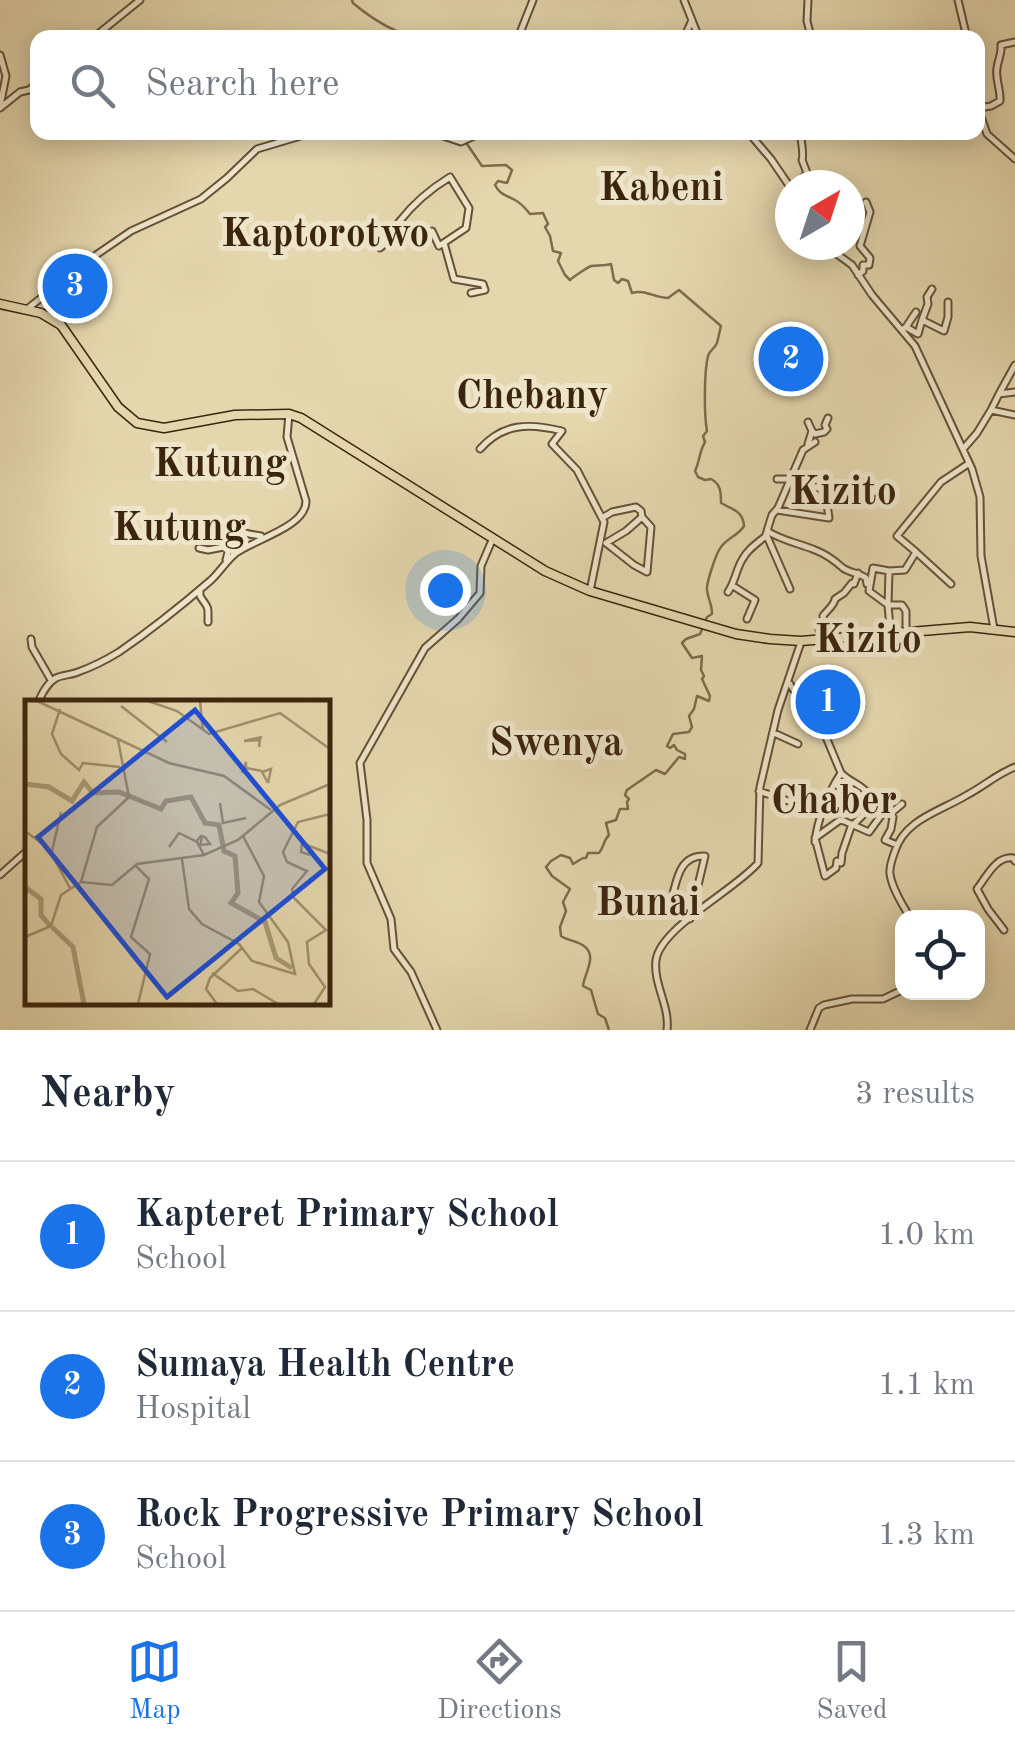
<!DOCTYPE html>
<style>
:root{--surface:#fff;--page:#f2f2f3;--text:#1f2937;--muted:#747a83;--line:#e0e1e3;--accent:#1a73e8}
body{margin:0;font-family:"Old Standard TT",serif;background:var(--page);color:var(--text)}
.controls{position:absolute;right:30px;bottom:30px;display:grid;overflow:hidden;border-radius:20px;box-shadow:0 5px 25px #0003}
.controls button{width:90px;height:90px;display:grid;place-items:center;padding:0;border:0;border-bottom:2px solid var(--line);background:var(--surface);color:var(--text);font:50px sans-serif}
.compass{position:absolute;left:775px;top:170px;width:90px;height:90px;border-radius:50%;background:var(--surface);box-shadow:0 5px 25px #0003;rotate:39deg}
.you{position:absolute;left:445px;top:590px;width:35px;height:35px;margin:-25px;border:8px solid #fff;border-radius:50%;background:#1a73e8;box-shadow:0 0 0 15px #1a73e833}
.badge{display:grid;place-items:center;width:65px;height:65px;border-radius:50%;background:var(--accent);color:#fff;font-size:32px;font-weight:700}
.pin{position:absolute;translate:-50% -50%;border:5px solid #fff;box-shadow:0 2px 10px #0006}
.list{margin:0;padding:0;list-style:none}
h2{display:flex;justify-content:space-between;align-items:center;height:130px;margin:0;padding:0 40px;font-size:42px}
h2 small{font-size:32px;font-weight:400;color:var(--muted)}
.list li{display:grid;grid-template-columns:65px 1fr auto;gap:30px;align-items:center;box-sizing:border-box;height:150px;padding:0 40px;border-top:2px solid var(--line)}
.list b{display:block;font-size:38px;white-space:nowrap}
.list p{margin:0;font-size:32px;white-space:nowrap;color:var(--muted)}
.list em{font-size:32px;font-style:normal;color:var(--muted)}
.icon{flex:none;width:55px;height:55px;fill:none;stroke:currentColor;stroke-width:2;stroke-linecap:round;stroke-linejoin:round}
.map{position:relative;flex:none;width:1015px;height:1030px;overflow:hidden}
.search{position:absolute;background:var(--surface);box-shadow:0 5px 25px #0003;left:30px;right:30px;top:30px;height:110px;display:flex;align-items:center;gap:25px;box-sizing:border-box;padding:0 35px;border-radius:20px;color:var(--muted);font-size:38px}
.sheet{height:580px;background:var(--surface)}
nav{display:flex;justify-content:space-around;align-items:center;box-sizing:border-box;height:140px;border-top:2px solid var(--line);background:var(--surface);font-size:28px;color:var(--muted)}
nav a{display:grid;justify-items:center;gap:5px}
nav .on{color:var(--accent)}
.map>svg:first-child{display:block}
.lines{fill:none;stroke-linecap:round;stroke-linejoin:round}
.stream{stroke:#7f6b4d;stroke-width:2.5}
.minor-casing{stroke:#665136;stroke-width:9}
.major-casing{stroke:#3c250e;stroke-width:11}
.minor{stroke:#ede4ca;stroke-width:5}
.major{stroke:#e4d6ad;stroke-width:8}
.labels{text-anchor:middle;stroke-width:10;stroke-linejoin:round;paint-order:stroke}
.quarter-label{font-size:40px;font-weight:bold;fill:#3c250e;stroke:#ede4ca}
.inset-river{fill:none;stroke:#ab9a77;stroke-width:5}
.inset-road{fill:none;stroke:#a18f6d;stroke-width:2.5}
.view{fill:#1d4ed8;fill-opacity:0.15;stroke:#1d4ed8;stroke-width:5}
.inset-edge{fill:none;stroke:#3c250e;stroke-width:5}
</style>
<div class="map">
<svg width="1015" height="1030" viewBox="0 0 1015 1030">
<rect width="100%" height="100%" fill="#e4d6ad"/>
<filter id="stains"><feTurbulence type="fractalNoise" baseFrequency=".002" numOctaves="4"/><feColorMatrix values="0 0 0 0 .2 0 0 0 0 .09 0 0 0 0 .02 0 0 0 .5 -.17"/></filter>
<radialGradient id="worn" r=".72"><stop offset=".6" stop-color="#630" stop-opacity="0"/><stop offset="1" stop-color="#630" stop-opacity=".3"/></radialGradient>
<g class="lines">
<path class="stream" d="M352 0 353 3C372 19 395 33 418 38
M465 132 467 144 482 166 506 165 512 170 507 183 498 181 495 185C500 195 506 195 515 200 521 203 526 209 530 214L543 213 548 224 545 227 550 236 553 251 561 253 558 261 565 275 570 280C573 277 588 267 591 266 597 265 604 266 611 264L614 280 618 283 622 279 628 281 632 293C645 289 655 298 668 298L679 290 721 326C720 329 718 340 717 343 713 351 711 348 708 356 704 372 704 415 707 431L703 436 705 442C699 452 700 461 695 471L698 477 705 480 711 479C721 484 721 493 721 503 732 509 743 511 744 526 738 536 728 537 721 547 716 553 706 584 707 590 708 599 712 604 712 614L707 617 700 634 686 639 682 643 692 658 702 656 701 670 704 676 702 679 710 696 709 701 697 696 694 709 689 716 692 727 689 732 673 734 667 746 670 748 674 745 677 750 685 754V759L679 757 665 774 656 770 627 790 625 795 629 799 627 802 628 809H620L616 820 606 823 609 835C603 841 604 847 599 853H588L586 858H583L573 864 570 858 561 855 551 861 546 867 552 876 570 889 563 902 566 911 560 927 561 936C568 941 578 941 584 946 598 956 584 974 583 986L591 990 598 1014 605 1018 609 1030"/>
<defs>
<path id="minor" d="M684 0 699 38
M958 0 967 38
M804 37 810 33 807 21 808 0
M93 38 140 0
M518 38 533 0
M684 38 692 20
M0 55 6 76 0 106
M0 108 20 92 29 90 38 82
M978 108 991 106 1000 101C1001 89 995 80 997 68 998 59 1002 54 1001 45L1015 42
M978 108 987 134 1015 159
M431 132 461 142 483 132
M748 132 771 159 790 187
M797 185 807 173 802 160C804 156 801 138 800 132
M444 243 454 279 483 284
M828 245 834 252 852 265 872 295 915 346 972 469 980 497 981 556 994 629
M380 248C390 241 392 231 399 222 413 204 432 188 450 177L469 208 466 228 439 246 432 231
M858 275 863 271V265H869L870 258 860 246 870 212 866 202
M471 293 485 290 483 284
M27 309 96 255 131 231 201 199 227 178 257 149 314 132
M922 320 928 304 927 297 932 289
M906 327 916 312
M902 330 906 327 918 334 922 320 944 331 948 317V302
M1015 392 999 394 991 410 1015 415
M999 394 1015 365
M812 431 815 434 824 432 827 429 825 425 828 418
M815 442 803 450 778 508 772 515 767 531C783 541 798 543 815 550 826 554 834 560 843 568 850 573 859 573 866 578L867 584H870
M808 444 812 431 808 422
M964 448 977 433 991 410
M480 449C503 423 529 423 562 431L552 444 577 470 604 522 590 591
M777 479H789L825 490 829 518 777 510
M602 518 612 512 636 507 641 511 642 517 651 527 647 572 634 565 606 543 626 531 642 517
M219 524 249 534 261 536
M766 534 790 589
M199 548 208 550 229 546
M916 552 897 536 941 482 968 464
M226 560 230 544
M889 571 905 570 916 552 951 584
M733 586 755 600 747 619
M200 592V596C209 610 208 604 208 622
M728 592C735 582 736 570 742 560 747 550 757 543 766 536
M819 630 825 627 823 616C827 610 834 606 835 599L844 593 852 583 854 584 858 573
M885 634 890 628 888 605 869 591 873 568 889 571 888 605H902L906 611V627
M31 639 32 647 51 680
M790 684C793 690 799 697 802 703 806 715 801 722 813 730L831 719 836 720
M38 702C42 694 47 683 56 678 62 675 71 675 78 672 92 667 106 660 119 652 151 630 181 606 210 581 219 573 226 561 236 553 255 539 306 527 306 501L287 437 289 414
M821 725 841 773
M774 733 798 744
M759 791 821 812
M885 810 893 817 891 829 885 840 897 845
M890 814 902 804
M853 825 875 803
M815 842C818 816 827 795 841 773 848 780 854 782 861 787 870 793 876 803 885 810L869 832 844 821 840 820 815 838 825 876 836 868 837 861 841 863 842 853 852 824
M0 875 28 850
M672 898C677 878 680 855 705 856L690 919
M910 918C903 905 892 889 890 874 889 867 892 859 895 851 905 819 941 811 967 795 984 786 997 774 1015 767
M1004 930 988 909 977 889C987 876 996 856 1013 858L1015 861
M437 1030 411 972 394 949 391 919 367 863V820L360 763 425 648 458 619 480 593 481 566 493 538
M667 1030C670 1006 653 984 656 960 661 927 735 890 758 863L760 787 778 710 801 642
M810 1030 819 1008 824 1005 852 999H883L902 990"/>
<path id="major" d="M0 304 41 313 61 325 118 407 137 423 164 428 235 415 289 414 301 418 545 571 590 591 736 634 770 639 801 641 970 627 1015 632"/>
</defs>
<use href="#minor" class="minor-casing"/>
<use href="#major" class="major-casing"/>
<use href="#minor" class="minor"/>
<use href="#major" class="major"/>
</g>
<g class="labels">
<g class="quarter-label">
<text x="661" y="200">Kabeni</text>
<text x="325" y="246">Kaptorotwo</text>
<text x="532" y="408">Chebany</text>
<text x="220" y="476">Kutung</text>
<text x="843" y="504">Kizito</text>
<text x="179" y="540">Kutung</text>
<text x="868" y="652">Kizito</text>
<text x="556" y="755">Swenya</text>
<text x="834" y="813">Chaber</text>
<text x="648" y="915">Bunai</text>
</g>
</g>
<g transform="translate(25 700)">
<rect width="305" height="305" fill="#e4d6ad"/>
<path class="inset-river" d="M0 84 24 87 47 101 59 82 68 93 94 92 136 109 141 101 166 97 180 123 194 125 199 151 210 156 213 193 206 203 240 222 251 258 267 268M0 187 16 199V215L25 226M27 227 48 247 59 304"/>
<path class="inset-road" d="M12 1 144 63 199 76 246 110M123 1 152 11 184 34 255 13 305 49M175 1 178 31M96 6 142 42M35 9 27 34 36 54 54 70 58 63 95 67M234 47 235 40 219 41 237 37M217 73 221 62V68L237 71M243 83 246 69 237 72 243 83M195 103 198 123 221 118M0 131 23 148 45 188M171 142 176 136 180 137 185 144 175 145 177 137M144 147 154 133 172 142 179 155M27 151 36 112M285 155 276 152 277 143 305 154M157 159 164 209 177 224 214 244 227 261 270 274 263 242 234 202 239 176 218 136M110 165 124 179 106 237 125 254 113 304M56 182 72 127 104 97 93 40M0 237 26 226 36 195 56 182 87 185 112 164 179 155 213 140 255 105 305 84M187 273 213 291 228 289 253 304M192 304 181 289 185 278 218 247M289 304 300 287 284 264 282 242 301 230 269 198 267 189 282 171 262 162 258 152 273 122 305 114"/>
<path class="view" d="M170 10 300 169 142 297 13 137Z"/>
<rect width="305" height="305" class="inset-edge"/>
</g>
<rect width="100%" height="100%" filter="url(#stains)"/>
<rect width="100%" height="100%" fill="url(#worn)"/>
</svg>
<div class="controls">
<button><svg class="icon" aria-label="locate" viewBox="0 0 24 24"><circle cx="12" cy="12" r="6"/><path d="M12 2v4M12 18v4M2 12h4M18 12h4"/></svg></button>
</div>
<svg class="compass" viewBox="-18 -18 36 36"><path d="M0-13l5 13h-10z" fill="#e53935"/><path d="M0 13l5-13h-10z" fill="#747a83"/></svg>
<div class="you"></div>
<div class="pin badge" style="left:828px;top:702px">1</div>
<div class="pin badge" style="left:791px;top:359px">2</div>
<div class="pin badge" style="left:75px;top:286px">3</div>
<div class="search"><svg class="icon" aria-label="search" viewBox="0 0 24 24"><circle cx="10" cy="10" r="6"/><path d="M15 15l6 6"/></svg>Search here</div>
</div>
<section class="sheet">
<h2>Nearby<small>3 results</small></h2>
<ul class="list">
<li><span class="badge">1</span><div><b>Kapteret Primary School</b><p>School</p></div><em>1.0 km</em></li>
<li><span class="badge">2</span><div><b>Sumaya Health Centre</b><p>Hospital</p></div><em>1.1 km</em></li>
<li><span class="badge">3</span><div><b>Rock Progressive Primary School</b><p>School</p></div><em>1.3 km</em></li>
</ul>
</section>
<nav>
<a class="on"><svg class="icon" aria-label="map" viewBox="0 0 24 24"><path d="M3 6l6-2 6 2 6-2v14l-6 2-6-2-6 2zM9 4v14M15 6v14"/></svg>Map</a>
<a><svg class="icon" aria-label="directions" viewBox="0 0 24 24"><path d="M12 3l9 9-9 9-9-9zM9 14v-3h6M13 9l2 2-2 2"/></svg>Directions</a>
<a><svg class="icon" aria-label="saved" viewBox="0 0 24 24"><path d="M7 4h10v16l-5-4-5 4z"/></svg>Saved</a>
</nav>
